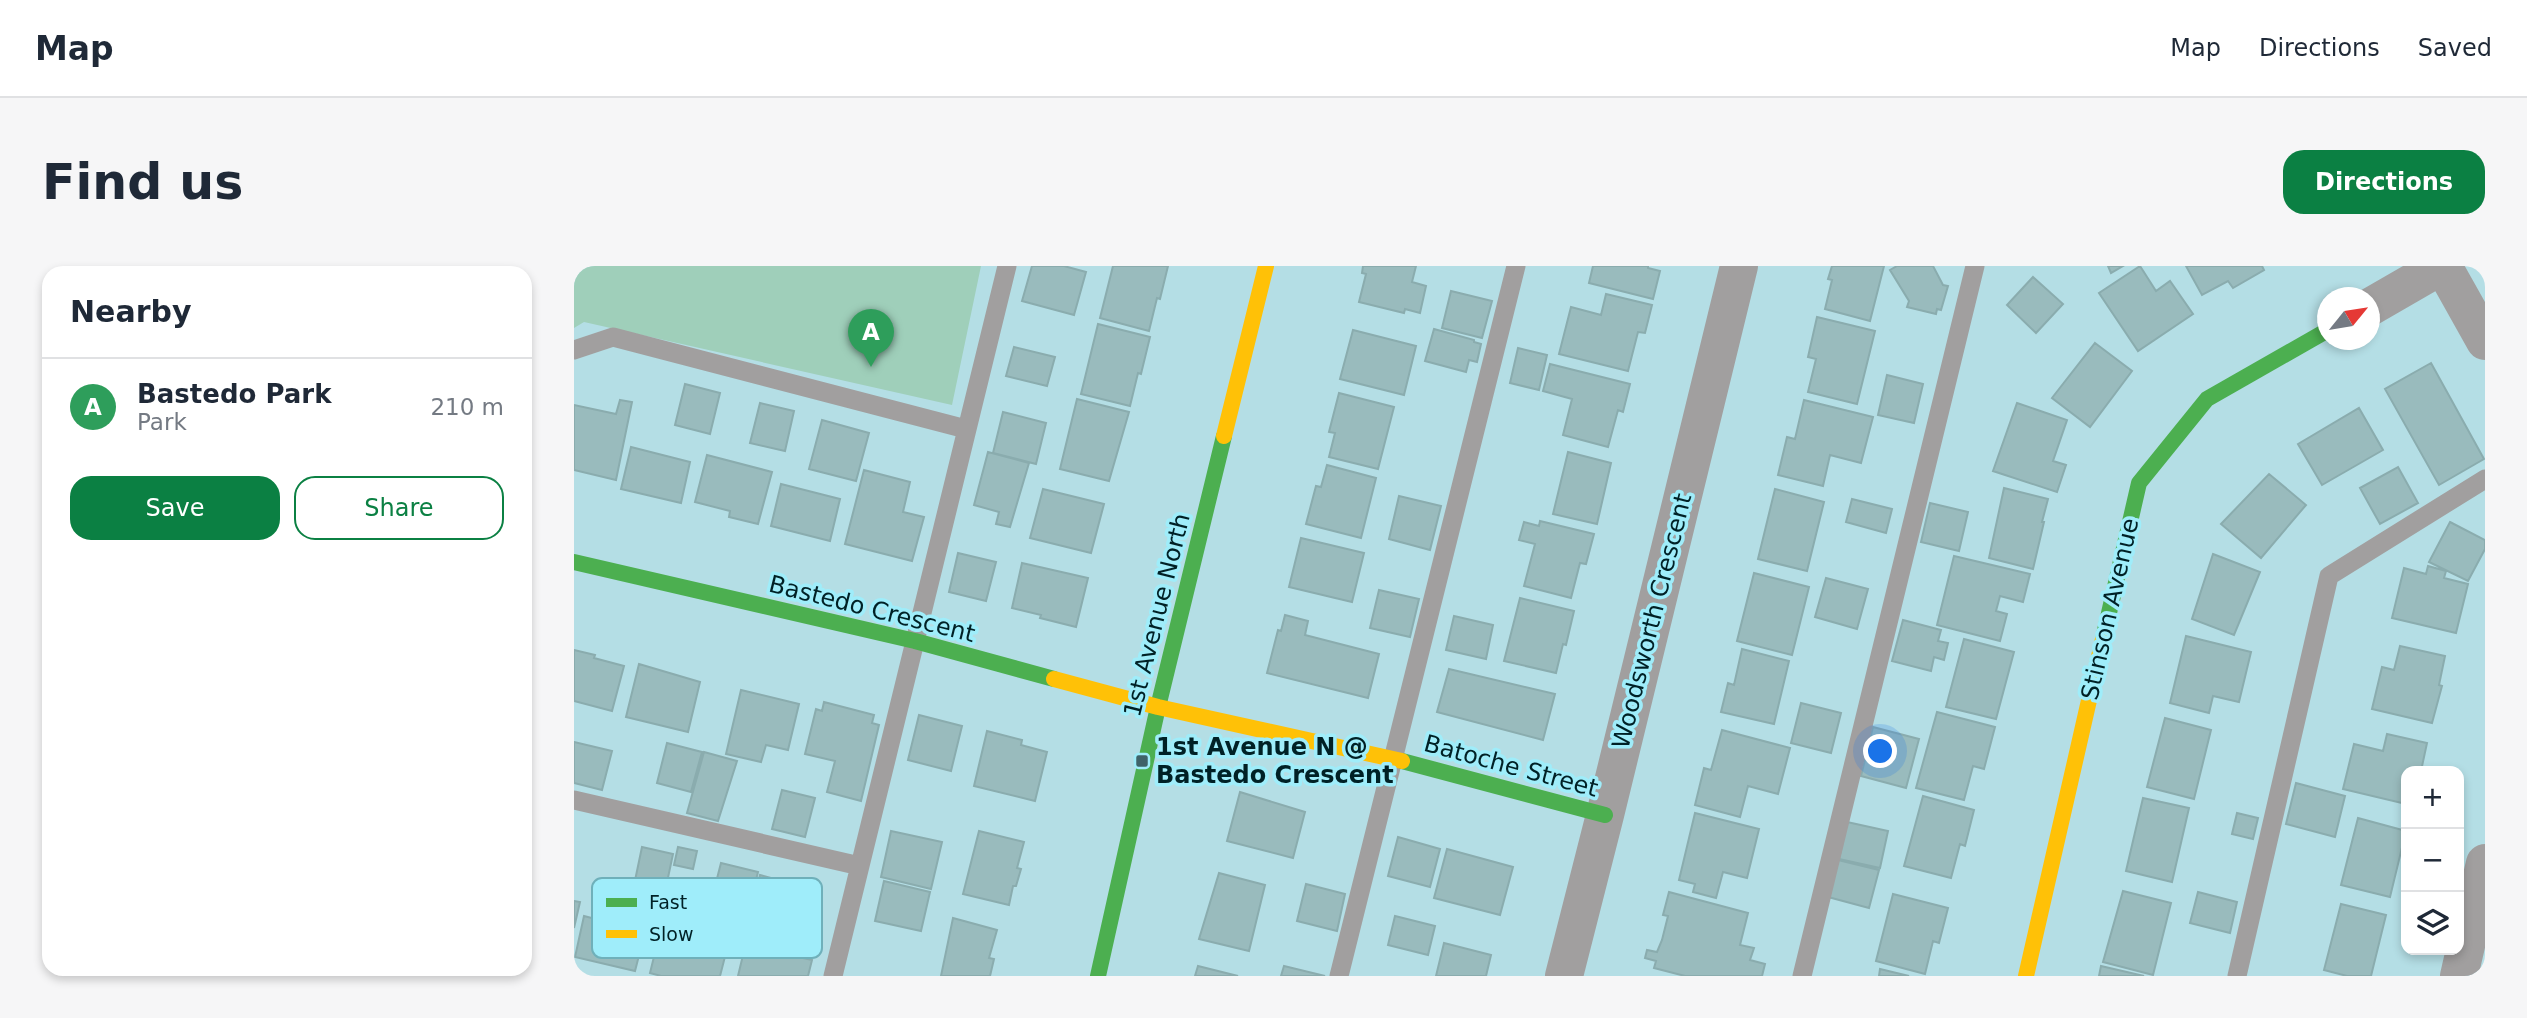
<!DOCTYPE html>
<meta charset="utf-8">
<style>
:root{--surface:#fff;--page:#f6f6f7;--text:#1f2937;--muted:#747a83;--line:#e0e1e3;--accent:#0b8043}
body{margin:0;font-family:"DejaVu Sans",sans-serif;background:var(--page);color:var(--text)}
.controls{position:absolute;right:21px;bottom:21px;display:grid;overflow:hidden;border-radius:14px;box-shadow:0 4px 10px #0003}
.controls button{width:63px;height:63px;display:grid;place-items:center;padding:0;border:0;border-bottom:2px solid var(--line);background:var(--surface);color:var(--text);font:35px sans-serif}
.compass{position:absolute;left:1743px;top:21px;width:63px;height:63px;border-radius:50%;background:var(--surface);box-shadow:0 4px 10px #0003;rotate:60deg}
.you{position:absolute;left:1307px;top:486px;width:24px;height:24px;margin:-18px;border:5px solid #fff;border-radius:50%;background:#1a73e8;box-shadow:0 0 0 10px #1a73e833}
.badge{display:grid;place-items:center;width:46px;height:46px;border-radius:50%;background:var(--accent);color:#fff;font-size:23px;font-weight:700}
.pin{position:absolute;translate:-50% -58px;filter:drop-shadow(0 2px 4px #0008)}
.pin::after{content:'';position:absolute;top:37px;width:24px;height:21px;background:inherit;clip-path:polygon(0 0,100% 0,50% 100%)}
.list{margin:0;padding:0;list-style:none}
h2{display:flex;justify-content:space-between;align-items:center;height:91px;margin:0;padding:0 28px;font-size:30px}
h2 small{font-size:23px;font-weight:400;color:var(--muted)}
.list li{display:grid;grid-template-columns:46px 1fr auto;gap:21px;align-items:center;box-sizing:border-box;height:98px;padding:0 28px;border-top:2px solid var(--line)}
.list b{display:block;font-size:26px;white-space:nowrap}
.list p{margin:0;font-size:23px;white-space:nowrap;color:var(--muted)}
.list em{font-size:23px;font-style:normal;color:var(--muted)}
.actions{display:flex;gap:14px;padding:21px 28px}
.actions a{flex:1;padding:16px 0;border:2px solid var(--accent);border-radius:21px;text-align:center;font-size:24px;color:var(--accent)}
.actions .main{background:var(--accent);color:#fff}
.icon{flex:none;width:38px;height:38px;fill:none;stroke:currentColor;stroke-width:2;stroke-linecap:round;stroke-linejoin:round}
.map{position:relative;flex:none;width:1911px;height:710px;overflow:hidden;border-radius:21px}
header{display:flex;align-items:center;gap:42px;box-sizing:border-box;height:98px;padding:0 35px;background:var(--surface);border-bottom:2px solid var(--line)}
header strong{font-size:33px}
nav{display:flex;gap:38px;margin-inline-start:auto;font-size:24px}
.intro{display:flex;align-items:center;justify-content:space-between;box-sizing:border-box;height:168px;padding:0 42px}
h1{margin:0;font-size:49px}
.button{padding:18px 32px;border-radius:21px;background:var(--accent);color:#fff;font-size:24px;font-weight:700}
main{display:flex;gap:42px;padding:0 42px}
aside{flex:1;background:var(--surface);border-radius:21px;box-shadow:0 4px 10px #0003}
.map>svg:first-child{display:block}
.green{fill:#9fcfba}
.building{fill:#99bbbd;stroke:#8aacae;stroke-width:2}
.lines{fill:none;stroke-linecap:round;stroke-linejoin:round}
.lane{stroke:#a19f9f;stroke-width:19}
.street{stroke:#a19f9f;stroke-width:38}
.fast{stroke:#4caf50;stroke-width:16}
.slow{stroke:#ffc107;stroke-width:16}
.poi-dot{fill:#3f6369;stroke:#9fedfa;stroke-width:2.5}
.labels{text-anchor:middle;stroke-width:7;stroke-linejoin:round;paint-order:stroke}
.street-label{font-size:24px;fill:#002126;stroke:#9fedfa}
.poi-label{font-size:24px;font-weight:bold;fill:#002126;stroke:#9fedfa;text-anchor:start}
.key{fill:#9fedfa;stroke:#6fb0ba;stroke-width:2}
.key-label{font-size:19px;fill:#002126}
</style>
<header>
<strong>Map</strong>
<nav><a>Map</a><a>Directions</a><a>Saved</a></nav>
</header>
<div class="intro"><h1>Find us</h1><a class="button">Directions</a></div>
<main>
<aside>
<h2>Nearby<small></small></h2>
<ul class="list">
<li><span class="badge" style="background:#2e9e5b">A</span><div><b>Bastedo Park</b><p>Park</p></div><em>210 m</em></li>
</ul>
<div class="actions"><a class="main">Save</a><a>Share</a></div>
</aside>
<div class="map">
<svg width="1911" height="710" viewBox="0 0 1911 710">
<rect width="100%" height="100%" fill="#b4dee5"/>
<path class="green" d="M0 0H407L378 139 10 56 0 62Z"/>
<path class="building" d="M458 0H490L512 6 500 49 448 35Z
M539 0H594L586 33 583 32 575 65 526 52Z
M789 0H842L838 16 852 20 846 47 831 43 830 47 785 36 792 8 788 7Z
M1019 0H1074V2L1086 5 1079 33 1015 17Z
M1258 0H1310L1296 55 1251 43 1258 14 1254 13Z
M1323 0H1359L1369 19 1374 20 1367 44 1363 43 1362 48 1333 41 1335 35 1316 4Z
M1534 0H1549L1537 7Z
M1566 0 1582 25 1596 15 1619 48 1564 85 1525 27Z
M1612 0H1688L1690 4 1659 22 1654 15 1628 29Z
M1459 11 1489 38 1462 67 1433 39Z
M877 25 918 35 908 72 868 62Z
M1032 28 1078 39 1071 67 1064 66 1054 105 985 88 997 41 1027 49Z
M1243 51 1301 65 1283 138 1234 126 1242 93 1234 91Z
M524 58 576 71 567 108 564 107 556 140 507 128Z
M860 63 900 74V76L907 78 903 96 895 94 892 106 851 95Z
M779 64 842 80 830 129 766 113Z
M1521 77 1558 105 1516 161 1478 132Z
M440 81 481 91 473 120 432 110Z
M944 82 973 89 965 124 936 117Z
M1857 97 1910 193 1865 219 1811 123Z
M976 98 1056 118 1049 146 1044 144 1034 181 989 169 998 133 969 125Z
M1313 109 1349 118 1340 157 1304 149Z
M111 118 146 127 136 168 101 159Z
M765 127 820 141 804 203 755 191 761 167 755 166Z
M503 133 555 146 535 215 486 203Z
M46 134 58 136 42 214 0 204V139L42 148Z
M1230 134 1299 151 1287 197 1256 189 1249 220 1204 209 1213 171 1221 173Z
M186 137 220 145 211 185 176 177Z
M1443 137 1493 154 1479 195 1492 199 1483 226 1419 205Z
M1785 142 1809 184 1748 219 1724 178Z
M429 146 472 157 462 198 419 187Z
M248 154 295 167 282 215 235 203Z
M57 181 116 196 107 237 47 223Z
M414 186 455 197 436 261 422 258 425 246 400 239Z
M994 186 1037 197 1023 258 979 248Z
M133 189 198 206 184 258 155 251 156 245 121 236Z
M753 199 802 212 787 272 732 258 742 220 747 221Z
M1824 201 1844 237 1806 258 1786 222Z
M290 204 336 216 329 246 350 251 338 295 271 278Z
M1695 208 1732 239 1687 292 1647 258Z
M207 218 266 233 256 275 197 260Z
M1430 222 1474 233 1468 256H1470L1459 303 1415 292Z
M469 223 530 238 517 287 456 272Z
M1201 223 1250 236 1233 305 1184 293Z
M825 230 867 240 856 284 815 273Z
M1278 233 1318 243 1312 267 1272 256Z
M1356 237 1394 246 1385 285 1347 276Z
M966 255 1020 268 1012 298 1006 297 997 332 950 320 961 278 945 274 950 256 965 260Z
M1876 256 1911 274V283L1894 315 1855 296Z
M727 272 790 287 778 336 715 321Z
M384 287 422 296 412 335 375 326Z
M1639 288 1686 306 1660 369 1618 353Z
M1380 290 1456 308 1449 336 1426 330 1422 345 1433 348 1426 375 1363 359Z
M448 297 514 312 502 361 466 352 467 349 438 342Z
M1854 300 1872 305 1870 312 1894 318 1882 367 1818 352 1830 302 1852 308Z
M1180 307 1235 321 1218 389 1163 375Z
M1252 312 1294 323 1283 363 1241 351Z
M805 324 845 333 836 371 796 362Z
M946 332 1000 345 992 379 989 378 982 407 930 395Z
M711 349 734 355 731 369 805 388 794 432 693 407 704 364 707 365Z
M880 350 919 359 912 393 872 384Z
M1329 354 1367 364 1364 375 1374 377 1370 394 1360 391 1357 405 1318 395Z
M1612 370 1677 386 1665 436 1639 430 1635 447 1596 437Z
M1390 373 1440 386 1422 453 1372 441Z
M1826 380 1871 390 1865 419 1868 420 1858 457 1798 443 1808 401 1820 404Z
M1168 383 1215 395 1200 458 1147 446 1154 417 1160 419Z
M0 384 21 389 20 392 50 400 38 445 0 435Z
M65 398 126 416 114 466 52 451Z
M875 403 981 428 969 474 863 446Z
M167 424 225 438 214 484 192 479 187 496 152 488Z
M250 436 300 449 298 457 305 459 287 535 253 526 261 495 231 488 242 443 248 445Z
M1227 437 1267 447 1257 487 1217 477Z
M1363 446 1421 461 1410 503 1399 500 1390 534 1342 522Z
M345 449 388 460 377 505 334 494Z
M1591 452 1637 464 1620 533 1573 521Z
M1299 461 1345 473 1332 522 1287 510Z
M1148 464 1216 482 1204 528 1174 520 1166 551 1121 539 1130 502 1137 504Z
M413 465 448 474 447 479 473 486 461 535 400 520Z
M1813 468 1853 477 1847 505H1832V538L1769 523 1780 478 1809 485Z
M0 476 38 485 28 524 0 517Z
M93 477 128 486 117 526 83 517Z
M130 486 163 495 144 555 113 547Z
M1722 517 1771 530 1761 571 1712 558Z
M208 524 241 532 231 571 198 563Z
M666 526 731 546 719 592 653 575Z
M1349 530 1400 544 1391 580 1386 578 1377 612 1330 600Z
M1569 532 1615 542 1598 616 1552 605Z
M1121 547 1185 563 1173 612 1149 606 1142 632 1119 626 1121 618 1105 614Z
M1663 547 1684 552 1679 573 1658 568Z
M1784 552 1832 565 1816 631 1767 619Z
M1273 556 1314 565 1306 602 1265 593Z
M317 565 368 576 357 623 307 611Z
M405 565 450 576 443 602 447 603 442 620H439L435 639 389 628Z
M824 571 866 583 856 621 814 610Z
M68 581 99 588 85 654 54 648Z
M104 581 123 585 119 603 100 599Z
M873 583 939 601 926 649 860 632Z
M1264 594 1305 604 1295 642 1254 631Z
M147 597 184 606 174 646 137 636Z
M645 607 691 619 675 685 625 673Z
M186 609 215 617 205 656 176 648Z
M310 615 356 626 347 665 301 655Z
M732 618 771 628 763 665 723 655Z
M1549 625 1597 637 1579 709 1529 696Z
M1095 626 1174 647 1166 679 1180 682 1176 694 1191 698 1188 710H1111L1080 702 1082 695 1071 692 1073 684 1083 686 1088 674 1094 650 1089 649Z
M1624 626 1663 636 1656 667 1616 657Z
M1319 628 1374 642 1365 677 1359 675 1351 708 1302 695Z
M0 635 6 636 0 662Z
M1767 638 1812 649 1797 710H1773L1750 704Z
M10 650 71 666 61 705 1 691Z
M821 650 861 660 854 689 814 679Z
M379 652 423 664 415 692 420 693 416 710H367Z
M88 658 155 675 146 710H87L76 707Z
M176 660 216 669 211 688 238 694 234 710H164Z
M870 677 917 689 912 710H862Z
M624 700 664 710H621Z
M710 700 751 710H707Z
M1527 700 1570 710H1525Z
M1306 703 1335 710H1305Z"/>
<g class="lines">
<path class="lane" d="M0 84 39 71 392 163
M0 534 286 600
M259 710 433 0
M765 710 942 0
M1228 710 1401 0
M1663 710 1755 310 1911 213"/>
<path class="street" d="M1869 0 1911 75
M1796 41 1867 0
M990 710 1031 549 1165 0
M1885 710 1911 597"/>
<path class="fast" d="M0 296 341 375 480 413
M1529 373 1565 217 1633 133 1754 64
M828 495 1031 549
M524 710 584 441 650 170"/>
<path class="slow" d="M650 170 692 0
M480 413 584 441 828 495
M1452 710 1529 373"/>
</g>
<rect class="poi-dot" x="561" y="488" width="14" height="14" rx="3.5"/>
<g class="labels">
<g class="street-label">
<text transform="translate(298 343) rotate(14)" y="8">Bastedo Crescent</text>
<text transform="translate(1536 343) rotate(-77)" y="8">Stinson Avenue</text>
<text transform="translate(583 349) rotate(-76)" y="8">1st Avenue North</text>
<text transform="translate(1078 355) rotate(-76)" y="8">Woodsworth Crescent</text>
<text transform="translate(937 500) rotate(15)" y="8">Batoche Street</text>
</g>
<g class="poi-label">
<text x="582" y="489">1st Avenue N @<tspan x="582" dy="28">Bastedo Crescent</tspan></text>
</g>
</g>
<rect x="18" y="612" width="230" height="80" rx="10" class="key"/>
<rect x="32" y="632" width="31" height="9" fill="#4caf50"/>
<rect x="32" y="664" width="31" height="8" fill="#ffc107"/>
<g class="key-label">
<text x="75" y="643">Fast</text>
<text x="75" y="675">Slow</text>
</g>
</svg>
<div class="controls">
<button>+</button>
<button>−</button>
<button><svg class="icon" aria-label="layers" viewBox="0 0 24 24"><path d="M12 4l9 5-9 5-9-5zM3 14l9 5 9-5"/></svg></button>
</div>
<svg class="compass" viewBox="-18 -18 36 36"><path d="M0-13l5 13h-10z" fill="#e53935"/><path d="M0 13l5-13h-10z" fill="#747a83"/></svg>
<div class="you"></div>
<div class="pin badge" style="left:297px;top:101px;background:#2e9e5b">A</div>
</div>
</main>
